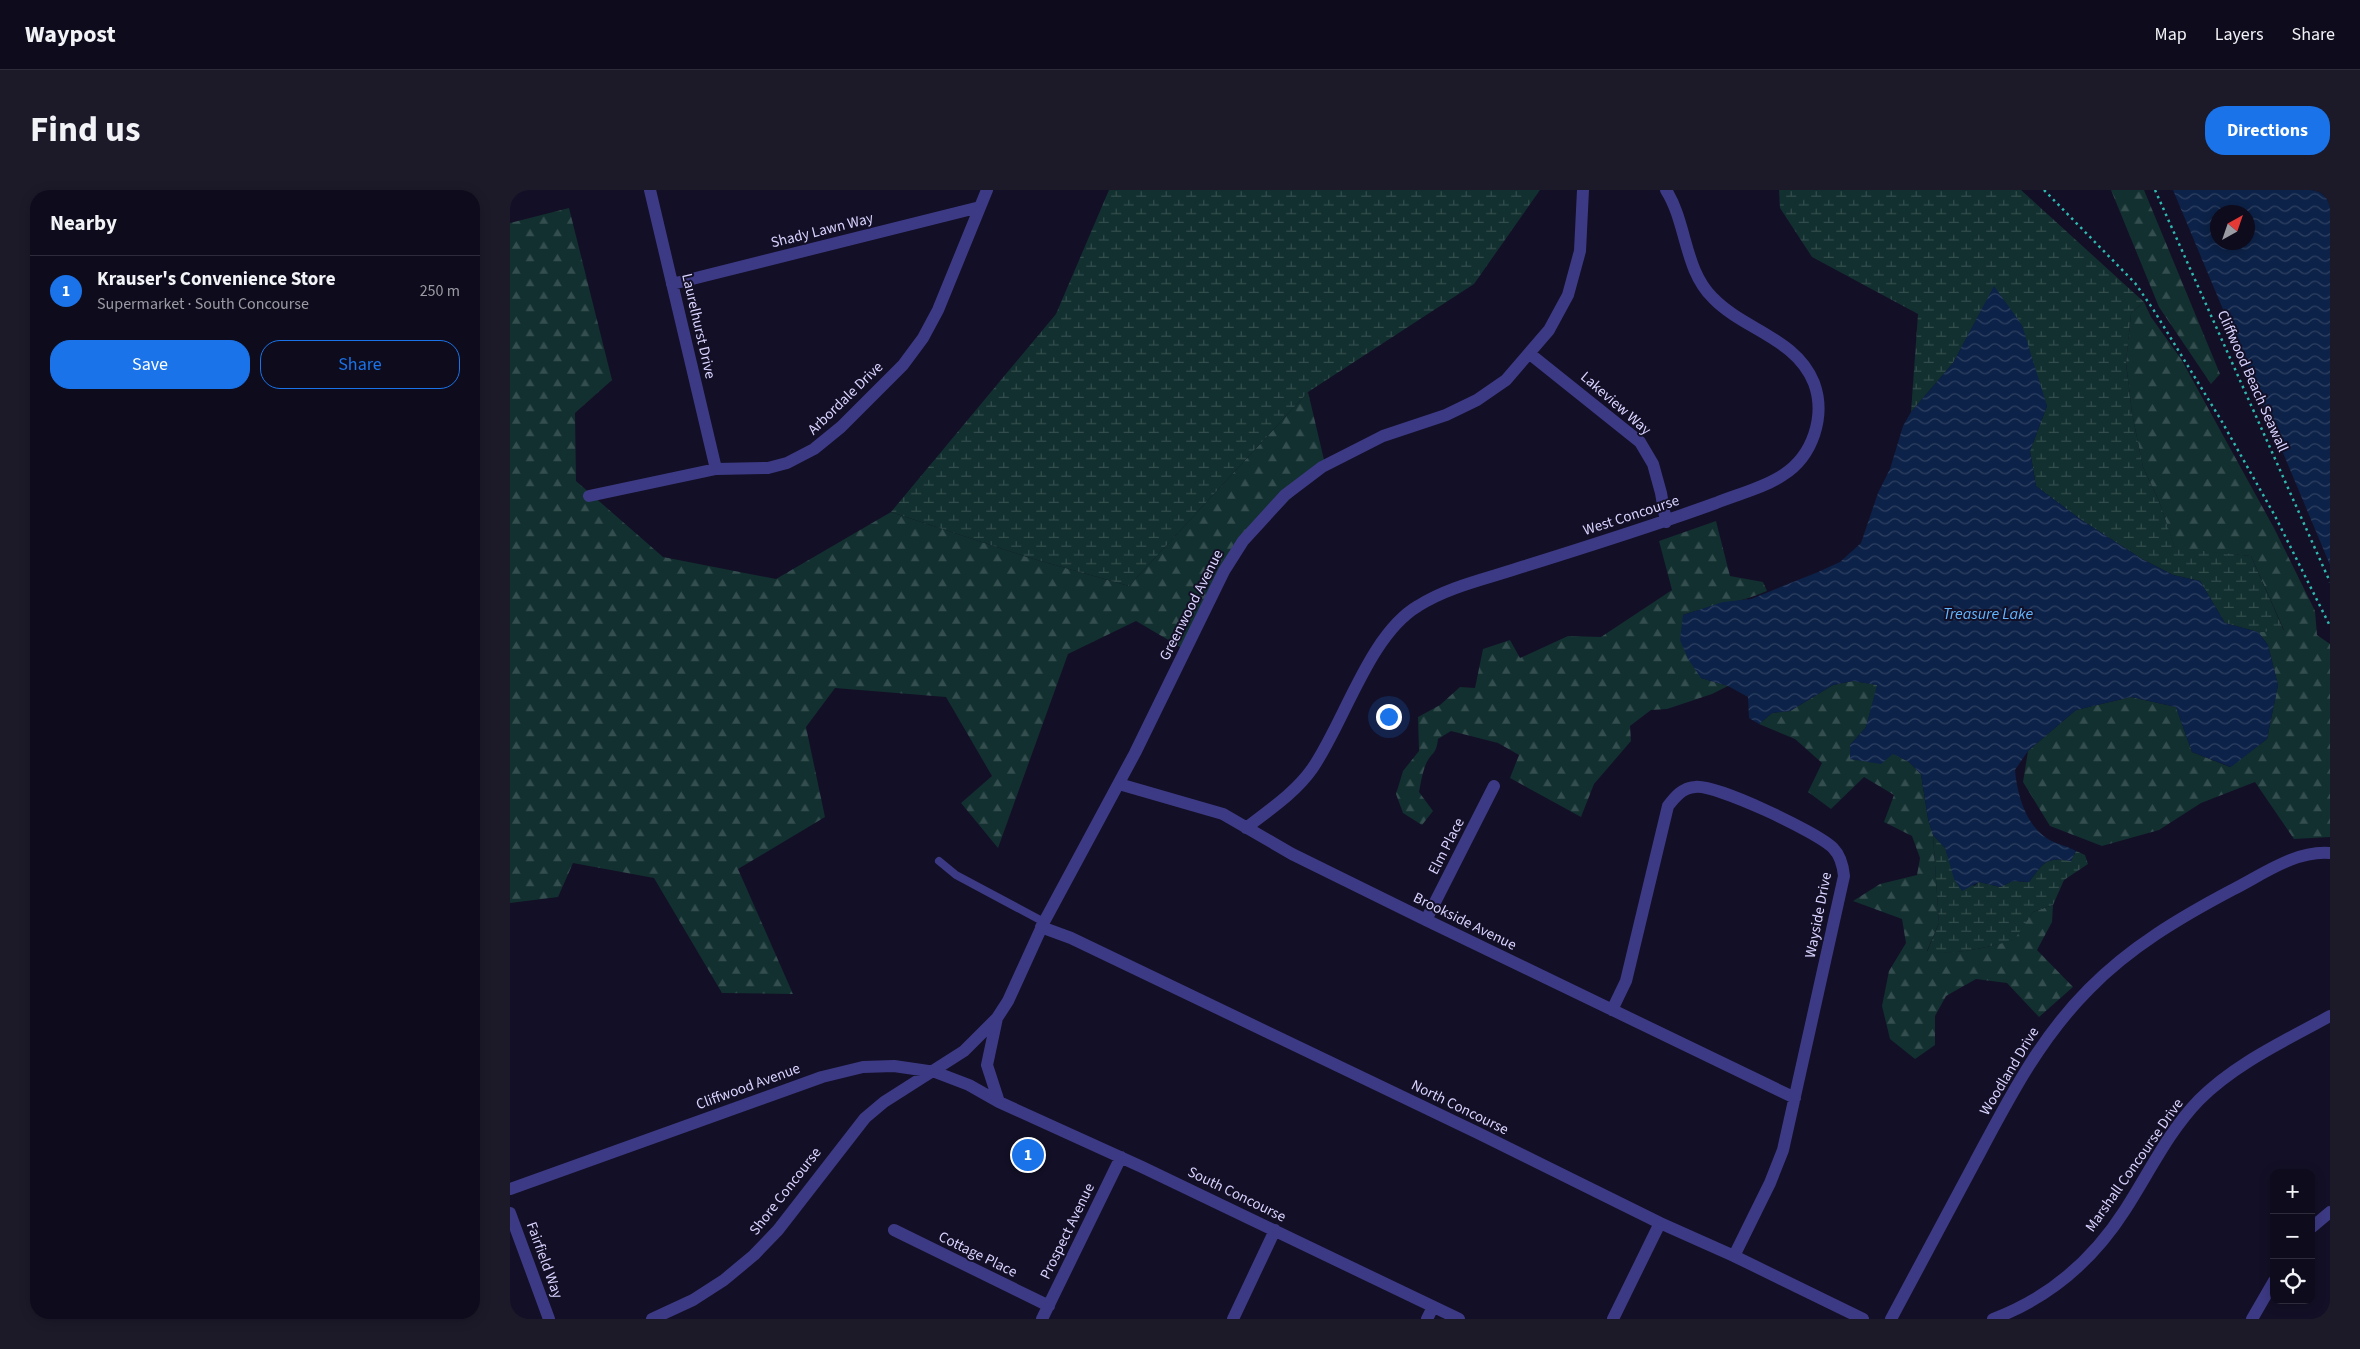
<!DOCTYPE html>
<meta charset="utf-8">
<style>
:root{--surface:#0e0b1c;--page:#1c1929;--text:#f1f3f6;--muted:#9b9ba3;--line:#2e2b3b;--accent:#1a73e8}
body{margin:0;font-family:"Source Sans 3",sans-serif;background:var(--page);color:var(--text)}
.controls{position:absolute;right:15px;bottom:15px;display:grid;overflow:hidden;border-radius:10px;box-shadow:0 2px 12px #0003}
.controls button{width:45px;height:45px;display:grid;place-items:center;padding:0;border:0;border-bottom:1px solid var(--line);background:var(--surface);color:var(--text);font:25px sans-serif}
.compass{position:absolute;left:1700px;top:15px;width:45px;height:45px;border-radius:50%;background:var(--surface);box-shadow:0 2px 12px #0003;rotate:40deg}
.you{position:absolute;left:878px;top:526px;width:18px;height:18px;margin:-12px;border:4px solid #fff;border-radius:50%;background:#1a73e8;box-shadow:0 0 0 8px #1a73e833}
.badge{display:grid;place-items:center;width:32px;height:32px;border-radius:50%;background:var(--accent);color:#fff;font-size:16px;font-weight:700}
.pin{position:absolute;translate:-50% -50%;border:2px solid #fff;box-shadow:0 1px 5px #0006}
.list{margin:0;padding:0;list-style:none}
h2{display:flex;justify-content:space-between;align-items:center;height:65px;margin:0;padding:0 20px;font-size:21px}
h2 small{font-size:16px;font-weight:400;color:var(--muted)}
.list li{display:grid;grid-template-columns:32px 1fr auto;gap:15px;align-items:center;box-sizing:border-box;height:70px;padding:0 20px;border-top:1px solid var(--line)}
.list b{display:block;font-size:19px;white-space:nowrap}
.list p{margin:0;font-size:16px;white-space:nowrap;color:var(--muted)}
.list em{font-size:16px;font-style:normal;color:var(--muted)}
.actions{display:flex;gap:10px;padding:15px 20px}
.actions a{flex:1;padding:11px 0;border:1px solid var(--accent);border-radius:20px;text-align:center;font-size:18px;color:var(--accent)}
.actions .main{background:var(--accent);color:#fff}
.icon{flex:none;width:28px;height:28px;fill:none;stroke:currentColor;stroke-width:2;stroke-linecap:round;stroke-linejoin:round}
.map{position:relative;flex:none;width:1820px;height:1129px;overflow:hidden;border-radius:20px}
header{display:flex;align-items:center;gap:30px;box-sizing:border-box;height:70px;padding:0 25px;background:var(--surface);border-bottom:1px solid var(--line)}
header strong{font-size:24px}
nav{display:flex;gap:28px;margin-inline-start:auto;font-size:18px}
.intro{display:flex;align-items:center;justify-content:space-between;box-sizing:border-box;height:120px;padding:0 30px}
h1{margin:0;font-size:35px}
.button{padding:12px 22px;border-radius:20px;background:var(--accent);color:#fff;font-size:18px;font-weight:700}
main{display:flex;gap:30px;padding:0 30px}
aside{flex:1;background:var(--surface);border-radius:20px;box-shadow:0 2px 12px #0003}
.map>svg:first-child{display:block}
.forest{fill:url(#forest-firs)}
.wetland{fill:url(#wetland-marsh)}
.water{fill:url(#water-waves);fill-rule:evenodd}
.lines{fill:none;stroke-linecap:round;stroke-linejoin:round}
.path{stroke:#2fb8b0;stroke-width:2.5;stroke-dasharray:2.5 4;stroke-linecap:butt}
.lane{stroke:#3d3a85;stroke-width:8}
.street{stroke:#3d3a85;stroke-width:12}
.labels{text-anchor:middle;stroke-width:4;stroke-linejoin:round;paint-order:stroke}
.street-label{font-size:15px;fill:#d9d4ff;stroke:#130f26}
.water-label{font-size:16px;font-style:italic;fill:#62b6ff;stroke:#130f26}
</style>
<header>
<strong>Waypost</strong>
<nav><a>Map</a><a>Layers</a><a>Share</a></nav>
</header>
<div class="intro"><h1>Find us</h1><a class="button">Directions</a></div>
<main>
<aside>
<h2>Nearby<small></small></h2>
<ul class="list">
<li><span class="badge">1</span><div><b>Krauser's Convenience Store</b><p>Supermarket · South Concourse</p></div><em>250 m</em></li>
</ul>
<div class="actions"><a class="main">Save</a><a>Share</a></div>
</aside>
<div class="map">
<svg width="1820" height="1129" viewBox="0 0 1820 1129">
<defs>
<pattern id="forest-firs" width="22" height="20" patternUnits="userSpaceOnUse" patternTransform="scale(1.25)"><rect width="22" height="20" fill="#12302f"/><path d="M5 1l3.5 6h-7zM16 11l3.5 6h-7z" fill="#344d4e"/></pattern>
<pattern id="wetland-marsh" width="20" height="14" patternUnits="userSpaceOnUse" patternTransform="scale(1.25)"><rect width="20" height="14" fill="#12302f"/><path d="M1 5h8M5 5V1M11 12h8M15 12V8" fill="none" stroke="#344d4e"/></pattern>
<pattern id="water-waves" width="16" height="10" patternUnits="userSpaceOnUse" patternTransform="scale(1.25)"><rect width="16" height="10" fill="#0c2248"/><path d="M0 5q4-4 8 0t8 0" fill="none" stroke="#2f4163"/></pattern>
</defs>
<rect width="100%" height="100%" fill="#130f26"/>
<path class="forest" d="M1601 0H1634L1710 184 1701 194 1649 117Z
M59 18 102 190 65 223 66 291 153 367 266 389 381 322 517 367 619 396 798 202 815 274 714 375 672 458 626 431 558 464 488 658 451 613 482 586 436 507 325 498 296 537 315 627 228 679 283 804 212 803 144 688 63 673 48 707 0 713V33Z
M1634 112 1641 127 1671 169 1764 338 1805 421 1807 445 1820 454V647L1784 649 1745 592 1691 613 1649 640 1592 656 1540 636 1513 592 1518 561 1566 520 1621 507 1666 517 1682 562 1720 577 1757 549 1768 495 1758 455 1748 442 1774 440 1741 366 1665 359 1649 311 1633 277 1622 223 1616 173 1621 123Z
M1206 331 1220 386 1253 392 1257 401C1231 413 1201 415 1173 425L1191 488 1218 496 1202 504 1157 519 1141 520 1120 536 1121 551 1084 594 1071 627 1000 588 1009 565 988 553 941 541 928 549C926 566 922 561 916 574 912 583 911 593 909 602L923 621 912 635 893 623 886 604 893 581 909 561 908 527 930 515 950 497 965 498 973 459 1000 450 1010 468 1058 446 1091 447 1162 400 1149 351Z
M1343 491 1368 495 1356 537 1340 555V569L1354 570 1382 563 1399 572 1411 584 1418 629 1423 645 1429 733 1417 761C1448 765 1474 758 1503 750L1523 722 1543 715 1542 732 1527 760 1563 797 1529 827 1497 793 1466 789 1436 806 1425 826V855L1405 869 1380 849 1372 816 1379 781 1396 753 1392 729 1343 711 1370 694 1407 685 1410 668 1402 646 1374 632 1384 605 1354 587 1321 619 1298 602 1312 573 1285 549 1249 534 1262 523 1280 521 1323 495Z"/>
<path class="wetland" d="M599 0H1030L964 94 798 202 619 396 517 367 381 322 546 124Z
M1269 0H1511L1634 112 1621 123 1616 173 1622 223 1633 277 1649 311 1665 358 1741 366 1774 441 1748 442 1715 433 1690 391 1663 385 1632 369 1570 329 1526 296 1520 261 1537 216 1484 97 1443 173 1401 222 1408 124 1302 67 1270 18Z
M1423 645 1435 658 1440 672 1464 696 1469 692 1490 697 1503 691 1519 692C1533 673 1536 666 1561 671L1566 661 1575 665 1578 674 1554 690 1543 715 1523 722 1504 750C1474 758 1448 765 1417 762L1429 733Z"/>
<path class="water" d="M1663 0H1820V375ZM1708 22H1738V52H1708Z
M1484 96 1512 135 1537 216 1520 261 1526 296 1570 329 1632 369 1663 385 1690 391 1715 433 1748 442 1758 455 1768 495 1757 549 1721 577 1682 562 1666 517 1621 507 1566 520 1518 561 1505 580C1507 603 1515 635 1538 649 1546 654 1557 656 1566 661L1561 671C1536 666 1533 673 1519 692L1503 691 1490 697 1469 692 1452 701 1444 689 1435 658 1423 645 1418 629 1411 584 1399 572 1383 564 1371 574 1340 569V555L1356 537 1367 495 1343 491 1323 495 1280 521 1262 523 1249 534 1239 528 1238 507 1218 496 1191 488 1178 469 1170 450 1173 425 1213 412 1241 409 1308 382 1330 372 1351 353 1368 303 1380 279 1393 236 1401 222 1443 173Z"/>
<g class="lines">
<path class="path" d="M1534 0 1625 93 1643 119 1711 230 1765 326 1820 436
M1645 0 1820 392"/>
<path class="lane" d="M429 671 446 685 534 732"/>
<path class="street" d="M140 0 206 279
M162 94 470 17
M1020 164 1130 252 1143 274 1151 303 1156 332
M79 306 206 279 258 278 277 273 304 259 331 237 393 175 413 148 428 120 477 0
M609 594 713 624 782 664 916 730 1285 908
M736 638C759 620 785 603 802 579 835 531 859 445 908 416 939 396 980 388 1015 376 1079 356 1143 336 1206 313 1228 304 1254 298 1273 285 1303 266 1316 226 1304 193 1286 148 1234 140 1203 108 1174 80 1177 33 1156 0
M916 730 984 596
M531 737 561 748 968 943 1150 1033 1224 1066 1353 1129
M1102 820 1116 791 1158 616C1165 607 1172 598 1185 597 1206 594 1307 642 1323 658 1331 666 1333 676 1334 686L1273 960 1260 993 1224 1066
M487 828 477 875 489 912
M0 999 312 887 353 877 384 876 425 882 459 895 489 912 632 977 949 1129
M0 1023 39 1129
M1801 1038 1820 1022
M384 1040 539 1116
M142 1129 183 1110 214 1090 244 1065 268 1040 355 928 374 912 454 861 487 828 498 811 534 732 625 563 714 381 733 351 775 305 812 277 873 246 936 225 967 210 996 190 1039 140 1058 105 1070 61 1073 0
M532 1129 611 967
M723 1129 765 1040
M917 1129 923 1117
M1103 1129 1150 1033
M1381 1129C1409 1077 1437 1024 1465 972 1498 910 1529 849 1579 799 1620 757 1671 727 1722 700 1752 685 1785 660 1820 663
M1483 1129C1539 1108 1583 1070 1615 1020 1639 983 1658 942 1689 910 1726 873 1775 851 1820 826
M1742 1129 1764 1091"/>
</g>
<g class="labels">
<g class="street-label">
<text transform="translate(312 40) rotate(-14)" y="5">Shady Lawn Way</text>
<text transform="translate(189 136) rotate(77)" y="5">Laurelhurst Drive</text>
<text transform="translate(1743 191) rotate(66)" y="5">Cliffwood Beach Seawall</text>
<text transform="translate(335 208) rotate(-44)" y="5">Arbordale Drive</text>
<text transform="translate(1106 213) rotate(41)" y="5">Lakeview Way</text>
<text transform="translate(1121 325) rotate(-18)" y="5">West Concourse</text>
<text transform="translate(681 415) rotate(-63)" y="5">Greenwood Avenue</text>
<text transform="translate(936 656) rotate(-63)" y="5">Elm Place</text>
<text transform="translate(1308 725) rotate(-79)" y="5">Wayside Drive</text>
<text transform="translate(955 731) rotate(26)" y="5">Brookside Avenue</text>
<text transform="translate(1499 881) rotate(-59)" y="5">Woodland Drive</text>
<text transform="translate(238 896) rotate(-20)" y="5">Cliffwood Avenue</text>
<text transform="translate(950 917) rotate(26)" y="5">North Concourse</text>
<text transform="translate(1624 975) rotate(-55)" y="5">Marshall Concourse Drive</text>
<text transform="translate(275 1001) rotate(-52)" y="5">Shore Concourse</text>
<text transform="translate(727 1004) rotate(26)" y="5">South Concourse</text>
<text transform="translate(557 1041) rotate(-64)" y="5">Prospect Avenue</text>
<text transform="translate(468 1064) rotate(26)" y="5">Cottage Place</text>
<text transform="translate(35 1070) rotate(70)" y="5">Fairfield Way</text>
</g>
<g class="water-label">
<text x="1478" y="429">Treasure Lake</text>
</g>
</g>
</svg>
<div class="controls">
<button>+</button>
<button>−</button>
<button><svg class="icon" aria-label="locate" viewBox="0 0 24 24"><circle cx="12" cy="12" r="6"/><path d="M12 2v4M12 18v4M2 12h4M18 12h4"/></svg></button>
</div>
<svg class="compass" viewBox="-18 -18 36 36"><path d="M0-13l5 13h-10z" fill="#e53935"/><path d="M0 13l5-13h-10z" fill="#9b9ba3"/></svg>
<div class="you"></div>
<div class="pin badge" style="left:518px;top:965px">1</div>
</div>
</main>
